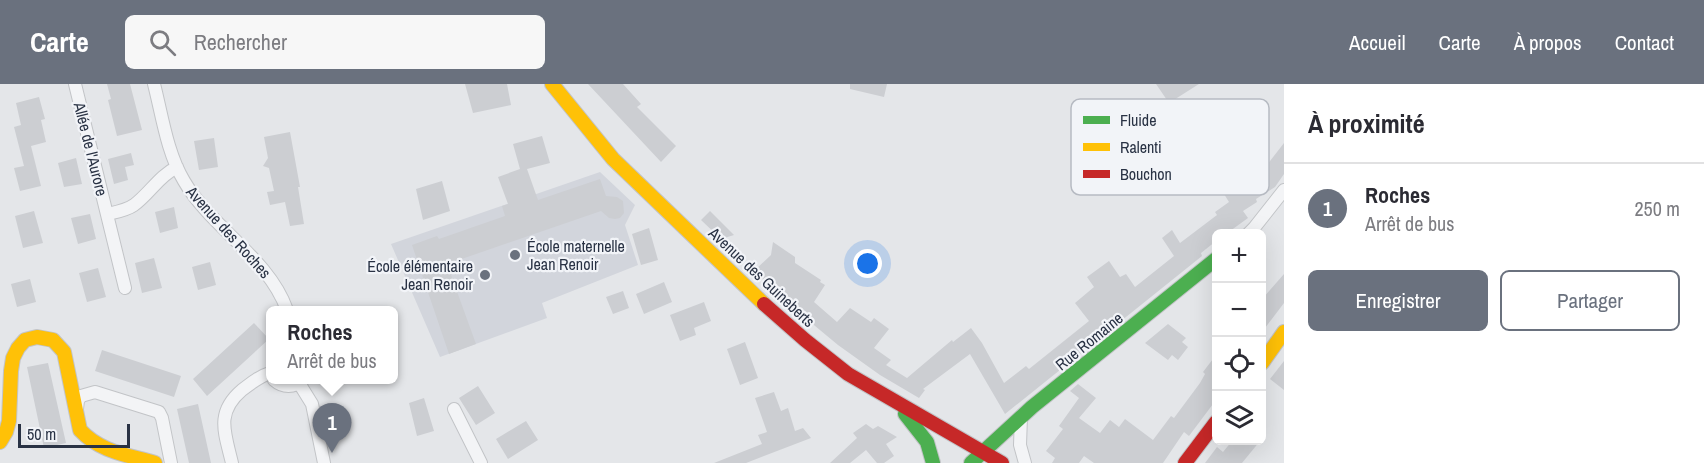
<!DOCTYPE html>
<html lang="fr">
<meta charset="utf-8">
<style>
:root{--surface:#fff;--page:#f7f7f7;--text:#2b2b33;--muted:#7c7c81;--line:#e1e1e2;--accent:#6a717e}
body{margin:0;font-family:"Archivo Narrow",sans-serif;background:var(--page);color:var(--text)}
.controls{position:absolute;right:18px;bottom:18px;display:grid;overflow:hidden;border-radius:9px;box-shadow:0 6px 24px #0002}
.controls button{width:54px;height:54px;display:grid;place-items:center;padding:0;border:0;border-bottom:2px solid var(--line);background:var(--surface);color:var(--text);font:30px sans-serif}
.scale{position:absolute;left:18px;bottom:15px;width:112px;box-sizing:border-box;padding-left:6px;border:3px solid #293244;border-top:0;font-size:16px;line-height:21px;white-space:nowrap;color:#293244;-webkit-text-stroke:4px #f2f4f8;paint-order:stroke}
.you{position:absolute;left:868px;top:180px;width:21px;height:21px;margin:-15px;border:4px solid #fff;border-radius:50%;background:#1a73e8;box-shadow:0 0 0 9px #1a73e833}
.badge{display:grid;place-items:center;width:39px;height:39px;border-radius:50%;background:var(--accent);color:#fff;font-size:20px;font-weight:700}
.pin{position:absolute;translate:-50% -50px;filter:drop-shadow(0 2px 3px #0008)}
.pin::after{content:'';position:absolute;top:32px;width:21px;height:18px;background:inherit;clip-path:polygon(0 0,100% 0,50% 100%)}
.popup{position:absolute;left:266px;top:222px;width:132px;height:78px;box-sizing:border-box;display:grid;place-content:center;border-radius:9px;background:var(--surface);filter:drop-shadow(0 2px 4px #0005);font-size:20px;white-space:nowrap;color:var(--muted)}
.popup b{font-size:22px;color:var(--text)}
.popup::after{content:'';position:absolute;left:50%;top:100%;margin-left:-12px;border:12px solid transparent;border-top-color:var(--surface)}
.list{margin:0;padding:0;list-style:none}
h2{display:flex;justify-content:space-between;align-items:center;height:78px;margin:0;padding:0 24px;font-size:26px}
h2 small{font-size:20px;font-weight:400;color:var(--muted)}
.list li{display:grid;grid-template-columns:39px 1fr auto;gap:18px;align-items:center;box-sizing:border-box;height:90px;padding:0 24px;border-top:2px solid var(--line)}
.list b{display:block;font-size:22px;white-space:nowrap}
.list p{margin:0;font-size:20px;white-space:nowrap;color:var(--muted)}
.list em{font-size:20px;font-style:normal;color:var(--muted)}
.actions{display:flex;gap:12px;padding:18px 24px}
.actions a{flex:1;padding:14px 0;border:2px solid var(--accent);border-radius:9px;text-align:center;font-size:21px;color:var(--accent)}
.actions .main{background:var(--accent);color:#fff}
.icon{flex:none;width:33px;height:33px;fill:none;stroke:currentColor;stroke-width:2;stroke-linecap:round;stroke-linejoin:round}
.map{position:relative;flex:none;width:1284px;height:379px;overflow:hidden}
header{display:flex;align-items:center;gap:36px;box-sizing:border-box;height:84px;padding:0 30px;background:var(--accent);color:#fff}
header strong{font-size:28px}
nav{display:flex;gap:33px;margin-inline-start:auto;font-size:21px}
.search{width:420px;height:54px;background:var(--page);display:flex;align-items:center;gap:15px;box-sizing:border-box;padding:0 21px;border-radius:9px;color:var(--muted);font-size:22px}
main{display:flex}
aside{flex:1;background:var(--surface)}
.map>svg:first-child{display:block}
.built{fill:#d2d5dc}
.building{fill:#ccced2}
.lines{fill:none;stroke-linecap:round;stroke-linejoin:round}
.street-casing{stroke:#c2c4c7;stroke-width:14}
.fast-casing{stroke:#c2c4c7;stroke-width:16}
.slow-casing{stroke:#c2c4c7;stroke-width:16}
.jam-casing{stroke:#c2c4c7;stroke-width:16}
.street{stroke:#f3f4f6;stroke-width:12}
.fast{stroke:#4caf50;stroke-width:14}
.slow{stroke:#ffc107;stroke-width:14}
.jam{stroke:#c62828;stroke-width:14}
.poi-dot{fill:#6a717e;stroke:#f2f4f8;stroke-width:2}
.labels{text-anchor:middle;stroke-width:4.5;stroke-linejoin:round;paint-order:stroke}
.street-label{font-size:16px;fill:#293244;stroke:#f2f4f8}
.poi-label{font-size:16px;fill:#293244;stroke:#f2f4f8;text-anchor:start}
.key{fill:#f2f4f8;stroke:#b6bac2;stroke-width:1.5}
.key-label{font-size:16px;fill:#293244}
</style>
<header>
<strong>Carte</strong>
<div class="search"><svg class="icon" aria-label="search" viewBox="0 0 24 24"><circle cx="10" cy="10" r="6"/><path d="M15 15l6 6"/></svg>Rechercher</div>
<nav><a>Accueil</a><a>Carte</a><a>À propos</a><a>Contact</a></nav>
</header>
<main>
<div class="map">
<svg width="1284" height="379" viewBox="0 0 1284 379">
<rect width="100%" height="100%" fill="#e4e6e9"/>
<path class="built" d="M600 88 635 121 625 141 638 181 542 219 547 234 440 273 391 160Z"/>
<path class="building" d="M107 0H130L142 46 117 52 108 16 111 15Z
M465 0H507L511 21 473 29Z
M588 0H623L641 20 637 23 676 62 661 78Z
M850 0H887L884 13 850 5Z
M1156 0H1199L1169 19Z
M39 13 45 35 41 36 46 58 31 62 41 102 20 107 14 84 24 82 14 43 21 41 16 19Z
M290 48 300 103H298L304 140 290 142 285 118 270 121 267 108 274 107 269 84 263 82 268 74 264 53Z
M542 52 550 79 527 85 538 116 600 95 606 112 617 113 623 117 624 129 620 134 615 135 609 134 601 127 447 180 476 260 449 270 412 161 437 152 439 155 505 132 502 122 508 120 498 93 520 85 513 60Z
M214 54 218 83 199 86 194 57Z
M1284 59V90L1275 103 1256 115 1257 118 1243 127 1248 134 1226 150H1216V157L1201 169 1202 172 1005 330 970 270 923 305 925 306 919 314 880 291 838 261 797 227 754 187 771 171 773 158 795 173V179L821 196 820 198 825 201 814 218 837 238 850 224 871 238 874 234 889 245 874 264 891 276 886 281 907 294 952 256 953 258 971 244 982 259 1004 299 1026 282 1029 285 1089 237 1075 219 1094 203 1087 193 1109 177 1120 193 1126 190 1135 203 1174 172 1162 154 1172 146 1180 159 1217 131 1215 128 1229 118 1224 110 1243 97 1245 99 1263 86Z
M131 69 134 81 125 83 128 96 114 100 108 75Z
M76 74 82 100 64 103 58 79Z
M442 97 450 127 423 136 416 105Z
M174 123 178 144 160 149 155 128Z
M34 127 43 159 23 164 15 132Z
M710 127 734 151 721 155 701 136Z
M90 130 96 155 78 160 71 134Z
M649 144 658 176 641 181 632 150Z
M154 174 162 204 142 209 135 179Z
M210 178 216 201 198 206 192 183Z
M98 184 106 213 87 218 79 189Z
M1284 190V219L1262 248V215Z
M30 195 36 218 17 223 11 200Z
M664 198 672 218 644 230 636 210Z
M623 207 629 224 613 230 606 213Z
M704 218 711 237 694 244 696 251 680 257 670 231Z
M254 239 269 255 207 312 193 295Z
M1168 240 1186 254 1182 258 1188 263 1178 276 1172 271 1168 276 1145 259Z
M745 258 758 294 740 301 727 265Z
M102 266 181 292 174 313 95 287Z
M1216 271V316L1189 352 1184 348 1163 379H1094L1084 372 1079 379H1052L1055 374 1046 367 1063 345 1059 342 1079 314 1070 307 1078 300 1096 314 1079 334 1100 349 1110 336 1119 343 1125 335 1153 356 1171 332 1174 334 1200 299 1205 290 1203 288Z
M1284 277V306L1270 295Z
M48 279 66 359 44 364 27 283Z
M478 302 495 329 476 341 459 314Z
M774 308 781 327 788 324 795 347 803 344 811 354 746 379H714L762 360 758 351 767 348 755 314Z
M424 314 434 347 417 352 409 319Z
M198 320 211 379H189L177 325Z
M526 337 538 356 508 375 496 355Z
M866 340 873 345 878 342 897 353 886 360 894 372 884 379H877L866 366 850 379H830L857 354 853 349Z
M1232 357H1260L1242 379H1205L1217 363 1223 368Z"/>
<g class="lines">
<defs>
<path id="street" d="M75 0 125 204
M154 0C162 31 167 69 184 97 212 145 268 173 287 226
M108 130C117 128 127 126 134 121 150 109 159 92 177 83
M1248 150 1254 144 1284 106
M274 296C283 304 294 304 303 296
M299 299 312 320 324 379
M77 325 78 317 81 312 95 308 159 328 162 334 171 379
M454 325 481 379
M1021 333 1020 361 1025 379
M232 379C225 349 215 329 242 306 251 299 260 292 270 289"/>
<path id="fast" d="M905 330 927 358 933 379
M971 379 1032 323 1216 175"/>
<path id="slow" d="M552 0 613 75 764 220
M1262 279 1284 248
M0 358 6 348 9 337 11 287 13 274 18 264 25 256 37 253 53 256 64 268 80 346C100 368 128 371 155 379"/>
<path id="jam" d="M764 220 805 256 848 290 1002 379
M1185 379 1216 338"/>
</defs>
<use href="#street" class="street-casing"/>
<use href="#fast" class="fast-casing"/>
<use href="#slow" class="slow-casing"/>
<use href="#jam" class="jam-casing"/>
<use href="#street" class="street"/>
<use href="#fast" class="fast"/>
<use href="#slow" class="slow"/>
<use href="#jam" class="jam"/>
</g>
<g class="poi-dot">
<circle cx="515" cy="171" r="6"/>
<circle cx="485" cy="191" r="6"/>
</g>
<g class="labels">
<g class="street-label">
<text transform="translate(91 65) rotate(76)" y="6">Allée de l'Aurore</text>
<text transform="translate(229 148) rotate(48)" y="6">Avenue des Roches</text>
<text transform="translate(762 193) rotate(43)" y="6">Avenue des Guineberts</text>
<text transform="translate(1089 257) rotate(-39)" y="6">Rue Romaine</text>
</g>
<g class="poi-label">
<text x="527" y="168">École maternelle<tspan x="527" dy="18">Jean Renoir</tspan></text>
<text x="473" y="188" text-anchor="end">École élémentaire<tspan x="473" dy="18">Jean Renoir</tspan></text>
</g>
</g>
<rect x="1071" y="15" width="198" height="96" rx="9" class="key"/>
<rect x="1083" y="32" width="27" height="8" fill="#4caf50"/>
<rect x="1083" y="59" width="27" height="8" fill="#ffc107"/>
<rect x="1083" y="86" width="27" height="8" fill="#c62828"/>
<g class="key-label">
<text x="1120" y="42">Fluide</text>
<text x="1120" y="69">Ralenti</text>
<text x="1120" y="96">Bouchon</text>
</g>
</svg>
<div class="controls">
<button>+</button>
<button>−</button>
<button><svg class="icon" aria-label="locate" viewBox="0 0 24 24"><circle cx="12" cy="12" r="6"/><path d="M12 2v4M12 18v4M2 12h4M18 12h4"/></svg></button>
<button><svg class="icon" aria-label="layers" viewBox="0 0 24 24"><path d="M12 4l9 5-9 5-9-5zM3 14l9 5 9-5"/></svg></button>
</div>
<div class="scale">50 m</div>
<div class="you"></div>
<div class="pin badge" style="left:332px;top:369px">1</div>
<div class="popup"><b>Roches</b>Arrêt de bus</div>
</div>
<aside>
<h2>À proximité<small></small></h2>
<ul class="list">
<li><span class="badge">1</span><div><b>Roches</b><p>Arrêt de bus</p></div><em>250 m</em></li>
</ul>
<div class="actions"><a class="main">Enregistrer</a><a>Partager</a></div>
</aside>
</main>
